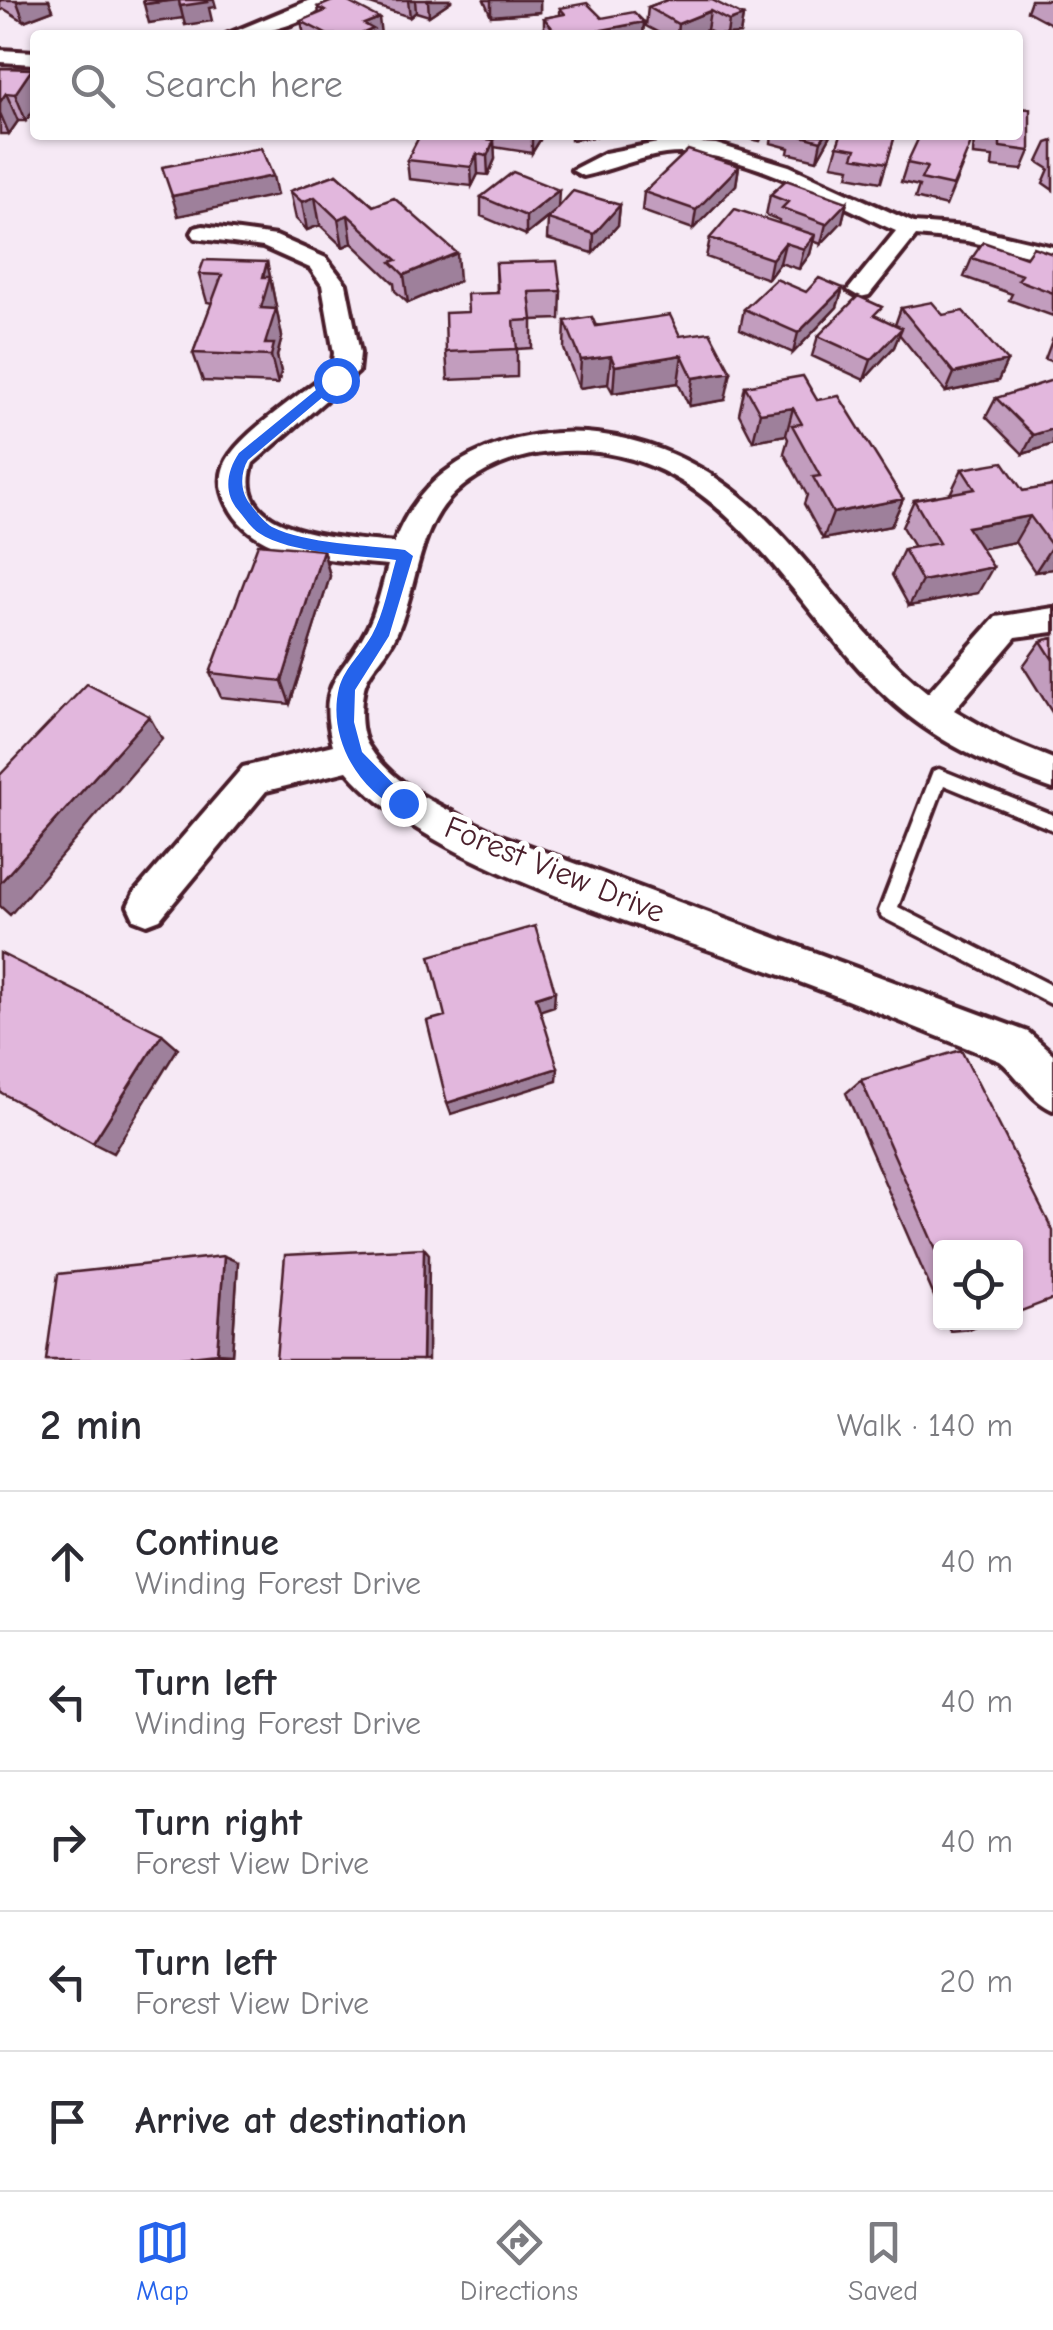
<!DOCTYPE html>
<meta charset="utf-8">
<style>
:root{--surface:#fff;--page:#f2f2f3;--text:#2b2b33;--muted:#7c7c81;--line:#e1e1e2;--accent:#2563eb}
body{margin:0;font-family:"Comic Neue",sans-serif;background:var(--page);color:var(--text)}
.controls{position:absolute;right:30px;bottom:30px;display:grid;overflow:hidden;border-radius:10px;box-shadow:0 2px 8px #0004}
.controls button{width:90px;height:90px;display:grid;place-items:center;padding:0;border:0;border-bottom:2px solid var(--line);background:var(--surface);color:var(--text);font:50px sans-serif}
.stop{position:absolute;width:30px;height:30px;margin:-22px;border:8px solid #2563eb;border-radius:50%;background:#fff}
.stop.end{background:#2563eb;border-color:#fff;box-shadow:0 2px 10px #0008}
.list{margin:0;padding:0;list-style:none}
h2{display:flex;justify-content:space-between;align-items:center;height:130px;margin:0;padding:0 40px;font-size:42px}
h2 small{font-size:32px;font-weight:400;color:var(--muted)}
.list li{display:grid;grid-template-columns:65px 1fr auto;gap:30px;align-items:center;box-sizing:border-box;height:140px;padding:0 40px;border-top:2px solid var(--line)}
.list b{display:block;font-size:38px;white-space:nowrap}
.list p{margin:0;font-size:32px;white-space:nowrap;color:var(--muted)}
.list em{font-size:32px;font-style:normal;color:var(--muted)}
.icon{flex:none;width:55px;height:55px;fill:none;stroke:currentColor;stroke-width:2;stroke-linecap:round;stroke-linejoin:round}
.map{position:relative;flex:none;width:1053px;height:1360px;overflow:hidden}
.search{position:absolute;background:var(--surface);box-shadow:0 2px 8px #0004;left:30px;right:30px;top:30px;height:110px;display:flex;align-items:center;gap:25px;box-sizing:border-box;padding:0 35px;border-radius:10px;color:var(--muted);font-size:38px}
.sheet{height:830px;background:var(--surface)}
nav{display:flex;justify-content:space-around;align-items:center;box-sizing:border-box;height:140px;border-top:2px solid var(--line);background:var(--surface);font-size:28px;color:var(--muted)}
nav a{display:grid;justify-items:center;gap:5px}
nav .on{color:var(--accent)}
.map>svg:first-child{display:block}
.lines{fill:none;stroke-linecap:round;stroke-linejoin:round}
.lane-casing{stroke:#4a1f2b;stroke-width:7}
.street-casing{stroke:#4a1f2b;stroke-width:8}
.lane{fill:#fff;fill-rule:evenodd}
.street{fill:#fff;fill-rule:evenodd}
.wall{fill:#c29dbe;stroke:#4a1f2b;stroke-width:2.5}
.shaded-wall{fill:#9e809b;stroke:#4a1f2b;stroke-width:2.5}
.building{fill:#e2b7dd;stroke:#4a1f2b;stroke-width:2.5}
.route{fill:#2563eb}
.labels{text-anchor:middle;stroke-width:10;stroke-linejoin:round;paint-order:stroke}
.street-label{font-size:32px;fill:#4a1f2b;stroke:#fff}
</style>
<div class="map">
<svg width="1053" height="1360" viewBox="0 0 1053 1360">
<rect width="100%" height="100%" fill="#f6e9f5"/>
<filter id="ink" filterUnits="userSpaceOnUse"><feTurbulence type="fractalNoise" baseFrequency=".01" numOctaves="2"/><feDisplacementMap in="SourceGraphic" scale="20" xChannelSelector="R" yChannelSelector="G"/><feConvolveMatrix kernelMatrix="1 2 1 2 8 2 1 2 1" color-interpolation-filters="sRGB"/></filter>
<g filter="url(#ink)">
<g class="lines">
<defs>
<path id="lane" d="M939 769 1053 815V830L944 785 898 907 1053 986V1005L882 917 879 911 931 776 933 771Z"/>
<path id="street" d="M310 0H333C306 25 262 35 226 35Z
M0 50 35 52V64L0 62Z
M668 141 716 144 789 166 914 223 967 227 1053 247V261L967 241 916 236 869 295 860 297 848 290 896 231C831 202 737 145 665 154 636 158 611 170 583 176L572 170 605 153Z
M203 226 276 236 326 258 346 284 360 353 358 372 253 463C227 537 351 538 394 543 413 492 451 459 502 443 545 430 587 429 630 440 778 478 819 606 928 693L996 617 1053 608V632L1016 637 954 710 1004 739 1053 759V789C994 768 935 742 889 699 785 603 720 435 551 452 516 455 481 469 455 493 415 531 418 590 395 637 387 655 368 670 364 688 360 705 359 733 369 747 397 791 455 813 499 835L1028 1032 1053 1054V1110C1031 1101 1019 1076 1000 1061 917 1028 835 994 750 964 634 922 427 865 347 771L266 791 160 919 147 924 134 919 128 906 134 893 243 767 333 745C316 682 341 678 366 631 377 611 382 586 388 565 335 560 254 559 228 505 219 487 219 470 231 454 250 427 306 391 332 369L334 353 322 285 310 268 263 247 195 238 192 233 195 228Z"/>
</defs>
<use href="#lane" class="lane-casing"/>
<use href="#street" class="street-casing"/>
<use href="#lane" class="lane"/>
<use href="#street" class="street"/>
</g>
<path class="wall" d="M0 0H49L53 10 24 21 4 9 0 11Z
M358 0H451V1L429 16 416 12 410 17Z
M484 0H540V12L491 16Z
M667 0 743 16 740 34 717 35 707 30 694 35H663L646 26 648 7Z
M1031 0H1053V25L1027 11Z
M318 7 381 35H304L301 21 319 14Z
M560 8 602 18 644 22 643 35H544V18L560 15Z
M0 68 32 69 26 121H18L9 134H0Z
M455 135H540V140L532 153 494 147 495 159 488 175 478 174 472 186 409 179 407 160Z
M732 135H763L760 141Z
M772 135H831L817 160 788 153 789 148 771 143Z
M841 135H895L881 182 848 176 850 168 832 165Z
M974 135H1018L1030 151 1022 170 992 167 993 157 973 155Z
M1053 141V190L1043 183 1049 169 1038 162 1047 143Z
M964 162 946 206 915 198 919 186 901 182 907 163Z
M739 166 736 185 693 229 642 211 644 192Z
M337 174 459 281 408 303 395 291 394 283 352 243 343 247 320 225 307 230 296 219 290 191Z
M770 195 847 202 842 222 821 244 813 241 810 254 799 269 780 263 768 279 706 257 710 238 779 223V220L766 215Z
M481 197 558 208 620 205 618 225 593 253 547 239 548 219 554 213 526 235 481 216Z
M1053 254V316L1009 300 1012 294 964 277 972 258 1026 257Z
M267 262 282 337 277 356 281 372 278 384 203 381 193 353 212 303 207 302 199 274Z
M496 263 561 291 560 319 532 320V348L517 349V377L448 380 446 352 468 312 497 293Z
M843 288 837 307 793 353 740 329 744 309 806 292Z
M901 308 943 315 1007 361 998 381 946 392 899 334 894 347 864 380 812 356 818 336 879 318 895 325Z
M565 321 680 336 725 400 689 406 678 383 613 393 608 384 579 388 564 349Z
M1053 338V362L1045 359Z
M745 386 817 400 903 499 891 526 823 539 804 504 807 495 784 453 788 439 786 435 753 441 739 414Z
M996 398 1053 444 1023 454 986 417Z
M962 469 1023 491 1053 486V569L1035 572 1015 542 981 548 978 593 909 606 892 575 904 549 914 547 902 527 914 500 950 494Z
M323 550 330 576 290 704 221 697 210 673Z
M1053 638V714L1023 666 1041 641Z
M861 1080 940 1248V1310L846 1093Z
M238 1262 232 1354 177 1360H46Z
M946 1322H988L971 1329 950 1331Z"/>
<path class="shaded-wall" d="M23 0H49L53 10 24 21 17 2Z
M179 0 183 18 149 23 144 4Z
M206 0H214L216 7 209 8 212 21 185 25 180 6Z
M408 0H415L416 12 410 17Z
M428 0H451V1L429 16Z
M491 0H540V12L491 16Z
M710 11 707 30 694 35H677L678 24Z
M743 16 740 34 727 35 729 21Z
M379 18 381 35H359L364 24Z
M644 22 643 35H576Z
M32 69 35 77V108L26 121 15 94Z
M6 93 18 121 9 134 0 113V102Z
M532 135H540V140L532 153Z
M571 135H595V137L571 140Z
M825 135H831L817 160 821 141Z
M494 140 495 159 488 175 487 156Z
M477 154 478 174 472 186 471 167Z
M739 166 736 185 693 229 696 210Z
M273 176 277 195 178 216 172 196Z
M559 190 558 209 526 235V216Z
M315 197 320 225 307 230 302 202Z
M847 202 842 222 821 244 826 224Z
M620 205 618 225 593 253 594 234Z
M348 215 352 243 343 247 338 219Z
M815 235 810 254 799 269 804 249Z
M785 243 780 263 768 279 772 259Z
M457 253 459 281 408 303 404 275Z
M267 262 282 337 277 356 281 372 278 384 271 356H268L261 308 263 277Z
M843 288 837 307 793 353 798 333Z
M902 328 894 347 864 380 871 360Z
M682 355 678 383 613 393 615 366Z
M611 356 608 384 579 388 581 360Z
M1007 361 998 381 946 392 954 373Z
M731 372 725 400 689 406 693 378Z
M793 408 786 435 753 441 760 413Z
M1053 429V444L1023 454 1033 435Z
M903 499 891 526 823 539 833 513Z
M1030 516 1015 542 954 554 967 527Z
M1052 546H1053V569L1035 572Z
M323 550 330 576 290 704 282 681Z
M993 567 978 593 909 606 922 581Z
M149 716 162 739 10 915 0 906V883Z
M555 991 554 1006 536 1012V997Z
M162 1034 178 1048 113 1153 93 1143Z
M558 1068 557 1081 451 1114 447 1103Z
M424 1248 429 1254 428 1360H422Z
M224 1256 238 1262 232 1354 217 1353Z"/>
<path class="building" d="M143 0H174L144 4Z
M179 0H207L208 2 180 6Z
M335 0H344L379 18 364 24 373 29 359 35H328L301 21 325 11 318 7Z
M667 0H712L743 16 729 21 710 11 678 24 648 7Z
M587 3 602 18 634 12 644 22 576 35H558L544 18 565 14 560 8Z
M0 68 32 69 15 94 6 93 0 102Z
M1018 108 1030 109V151L1000 147V138L980 135H1018Z
M420 135H450L494 140 487 156 477 154 471 167 407 160Z
M798 135H825L821 141Z
M841 135H895L887 163 853 157 856 149 837 146Z
M920 135H937L971 143 953 186 921 179 927 167 907 163Z
M261 148 273 176 172 196 162 167Z
M688 150 739 166 696 210 644 192Z
M513 172 559 190 526 216 481 197Z
M337 174 373 206 394 198 457 253 404 275 391 262 397 260 348 215 338 219 315 197 302 202 290 191Z
M786 180 847 202 826 224 782 208 788 202 770 195Z
M573 191 620 205 594 234 548 219Z
M735 209 815 235 804 249 785 243 772 259 710 238Z
M983 242 1026 257 1033 247 1053 254V293L1018 280 1022 275 972 258Z
M204 260 267 262 263 277H270L261 308 276 309 265 344H274L271 356 193 353 222 275 199 274Z
M557 261 561 291 529 292 532 320 514 321 517 349 446 352 445 313 468 312 467 294 498 293 496 263Z
M819 278 843 288 798 333 744 309 776 279 806 292Z
M858 296 882 307 874 315 902 328 871 360 818 336Z
M932 302 943 315 963 311 1007 361 954 373 901 308Z
M670 315 680 336 710 332 731 372 693 378 682 355 615 366 611 356 581 360 565 321 592 317 596 326Z
M803 376 817 400 839 396 903 499 833 513 813 477 820 476 792 425 802 424 793 408 760 413 745 386Z
M1053 380V429L1033 435 996 398Z
M1003 462 1023 491 1053 486V546H1052L1030 516 967 527 993 567 922 581 904 549 939 543 914 500 975 489 962 469Z
M258 544 323 550 282 681 210 673Z
M1053 638V660L1041 641Z
M87 684 149 716 0 883V775Z
M535 926 555 991 536 997 558 1068 447 1103 427 1021 445 1016 430 956Z
M0 953 162 1034 93 1143 0 1092Z
M961 1050 1053 1231V1299L1016 1313V1248H940V1259L861 1080Z
M424 1248 422 1360H276L285 1255Z
M224 1256 217 1353 155 1360H46L58 1274Z
M969 1322H988L971 1329Z"/>
</g>
<path class="route" d="M332 377 343 380 248 460C240 473 240 492 250 504 256 512 264 522 272 527 306 544 367 545 405 550L413 556 389 636 355 690 354 722 362 752 412 803 403 811C358 791 327 737 339 688 345 667 362 653 372 635 384 613 389 584 396 560 359 555 290 554 259 533 251 528 244 517 238 510 223 492 227 471 239 453Z"/>
<g class="labels">
<g class="street-label">
<text transform="translate(555 869) rotate(22)" y="11">Forest View Drive</text>
</g>
</g>
</svg>
<div class="controls">
<button><svg class="icon" aria-label="locate" viewBox="0 0 24 24"><circle cx="12" cy="12" r="6"/><path d="M12 2v4M12 18v4M2 12h4M18 12h4"/></svg></button>
</div>
<div class="stop" style="left:336px;top:380px"></div>
<div class="stop end" style="left:403px;top:803px"></div>
<div class="search"><svg class="icon" aria-label="search" viewBox="0 0 24 24"><circle cx="10" cy="10" r="6"/><path d="M15 15l6 6"/></svg>Search here</div>
</div>
<section class="sheet">
<h2>2 min<small>Walk · 140 m</small></h2>
<ul class="list">
<li><svg class="icon" aria-label="ahead" viewBox="0 0 24 24"><path d="M12 20V5M6 11l6-6 6 6"/></svg><div><b>Continue</b><p>Winding Forest Drive</p></div><em>40 m</em></li>
<li><svg class="icon" aria-label="left" viewBox="0 0 24 24"><path d="M17 20v-9H6M10 6l-5 5 5 5"/></svg><div><b>Turn left</b><p>Winding Forest Drive</p></div><em>40 m</em></li>
<li><svg class="icon" aria-label="right" viewBox="0 0 24 24"><path d="M7 20v-9h11M14 6l5 5-5 5"/></svg><div><b>Turn right</b><p>Forest View Drive</p></div><em>40 m</em></li>
<li><svg class="icon" aria-label="left" viewBox="0 0 24 24"><path d="M17 20v-9H6M10 6l-5 5 5 5"/></svg><div><b>Turn left</b><p>Forest View Drive</p></div><em>20 m</em></li>
<li><svg class="icon" aria-label="arrive" viewBox="0 0 24 24"><path d="M6 21V4h12l-3 4 3 4H6"/></svg><div><b>Arrive at destination</b></div></li>
</ul>
</section>
<nav>
<a class="on"><svg class="icon" aria-label="map" viewBox="0 0 24 24"><path d="M3 6l6-2 6 2 6-2v14l-6 2-6-2-6 2zM9 4v14M15 6v14"/></svg>Map</a>
<a><svg class="icon" aria-label="directions" viewBox="0 0 24 24"><path d="M12 3l9 9-9 9-9-9zM9 14v-3h6M13 9l2 2-2 2"/></svg>Directions</a>
<a><svg class="icon" aria-label="saved" viewBox="0 0 24 24"><path d="M7 4h10v16l-5-4-5 4z"/></svg>Saved</a>
</nav>
